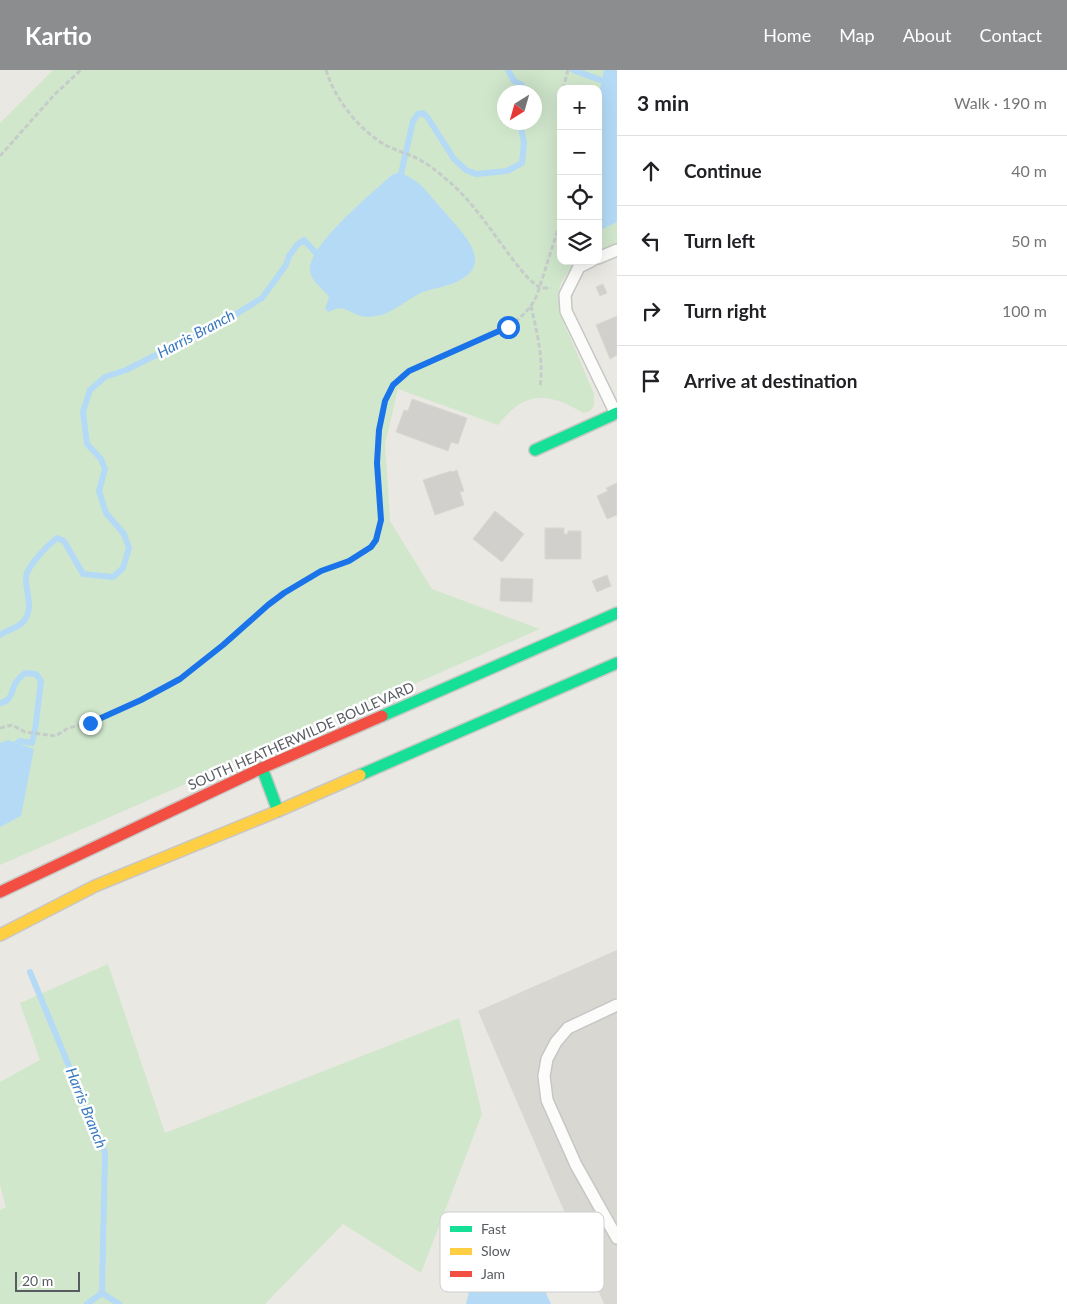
<!DOCTYPE html>
<meta charset="utf-8">
<style>
:root{--surface:#fff;--page:#f2f2f2;--text:#202124;--muted:#757577;--line:#e0e0e0;--accent:#8b8d8f}
body{margin:0;font-family:Lato,sans-serif;background:var(--page);color:var(--text)}
.controls{position:absolute;right:15px;top:15px;display:grid;overflow:hidden;border-radius:10px;box-shadow:0 5px 20px #0002}
.controls button{width:45px;height:45px;display:grid;place-items:center;padding:0;border:0;border-bottom:1px solid var(--line);background:var(--surface);color:var(--text);font:25px sans-serif}
.compass{position:absolute;left:497px;top:15px;width:45px;height:45px;border-radius:50%;background:var(--surface);box-shadow:0 5px 20px #0002;rotate:217deg}
.scale{position:absolute;left:15px;bottom:12px;width:65px;box-sizing:border-box;padding-left:5px;border:2px solid #585c62;border-top:0;font-size:14px;line-height:18px;white-space:nowrap;color:#585c62;-webkit-text-stroke:4px #fff;paint-order:stroke}
.stop{position:absolute;width:15px;height:15px;margin:-11px;border:4px solid #1a73e8;border-radius:50%;background:#fff}
.stop.end{background:#1a73e8;border-color:#fff;box-shadow:0 1px 5px #0008}
.list{margin:0;padding:0;list-style:none}
h2{display:flex;justify-content:space-between;align-items:center;height:65px;margin:0;padding:0 20px;font-size:21px}
h2 small{font-size:16px;font-weight:400;color:var(--muted)}
.list li{display:grid;grid-template-columns:32px 1fr auto;gap:15px;align-items:center;box-sizing:border-box;height:70px;padding:0 20px;border-top:1px solid var(--line)}
.list b{display:block;font-size:19px;white-space:nowrap}
.list em{font-size:16px;font-style:normal;color:var(--muted)}
.icon{flex:none;width:28px;height:28px;fill:none;stroke:currentColor;stroke-width:2;stroke-linecap:round;stroke-linejoin:round}
.map{position:relative;flex:none;width:617px;height:1234px;overflow:hidden}
header{display:flex;align-items:center;gap:30px;box-sizing:border-box;height:70px;padding:0 25px;background:var(--accent);color:#fff}
header strong{font-size:24px}
nav{display:flex;gap:28px;margin-inline-start:auto;font-size:18px}
main{display:flex}
aside{flex:1;background:var(--surface)}
.map>svg:first-child{display:block}
.industrial{fill:#d9d7d2}
.green{fill:#d0e7cc;fill-rule:evenodd}
.water{fill:#b4daf6}
.lines{fill:none;stroke-linecap:round;stroke-linejoin:round}
.stream{stroke:#b4daf6;stroke-width:6}
.building{fill:#d1d0cc;stroke:#d9d7d2}
.lane-casing{stroke:#c6c6c5;stroke-width:14}
.fast-casing{stroke:#c7c7c6;stroke-width:14}
.slow-casing{stroke:#c7c7c6;stroke-width:14}
.jam-casing{stroke:#c7c7c6;stroke-width:14}
.path{stroke:#c5ccc9;stroke-width:3;stroke-dasharray:5 2.5;stroke-linecap:butt}
.lane{stroke:#fcfcfb;stroke-width:11}
.fast{stroke:#16e098;stroke-width:11}
.slow{stroke:#ffcf43;stroke-width:11}
.jam{stroke:#f24e42;stroke-width:11}
.route{stroke:#1a73e8;stroke-width:6}
.labels{text-anchor:middle;stroke-width:5;stroke-linejoin:round;paint-order:stroke}
.street-label{font-size:14px;fill:#585c62;stroke:#fff}
.water-label{font-size:15px;font-style:italic;fill:#3879bf;stroke:#fff}
.key{fill:#fff;stroke:#cdced0;stroke-width:1}
.key-label{font-size:14px;fill:#585c62}
</style>
<header>
<strong>Kartio</strong>
<nav><a>Home</a><a>Map</a><a>About</a><a>Contact</a></nav>
</header>
<main>
<div class="map">
<svg width="617" height="1234" viewBox="0 0 617 1234">
<rect width="100%" height="100%" fill="#eae8e2"/>
<path class="industrial" d="M617 880V1234H604L478 941Z"/>
<path class="green" d="M53 0H617V173L598 181V19H561V191H580C546 218 558 241 573 274 580 291 587 307 594 324V336L590 341 584 343C575 339 565 332 555 330 529 323 513 336 498 355L398 319 385 374 390 451 432 519 540 559 0 795V53ZM504 22H534V52H504Z
M108 894 165 1063 459 948 482 1044 421 1203 343 1154 265 1234H0V1140L6 1137 0 1115V1012L40 990 20 933Z"/>
<path class="water" d="M604 0H617V152L598 161V29Z
M397 103C418 106 429 125 443 140 460 161 498 193 456 212 446 217 434 218 423 222 409 228 390 245 376 246 372 247 365 247 361 246 348 243 344 233 329 242L325 239 329 227C323 218 310 211 310 199 308 176 374 121 392 105Z
M8 670 34 679 21 746 0 757V673Z
M513 1151 551 1234H466L482 1169Z"/>
<g class="lines">
<path class="stream" d="M508 0 514 11 522 15 524 22
M573 0 617 16
M397 111 401 104 413 51 418 44 423 43 428 48 454 89 466 100 476 104 507 101 522 93 524 73 520 52
M0 565C7 560 18 558 23 552 35 539 25 521 26 507 27 496 48 475 57 468L64 471 83 504 113 507 123 498 129 478 124 464 106 443 99 421 105 399 101 389 87 374 83 342 90 320 105 307 126 300 228 249 262 228 286 195 289 186 297 175 304 170 316 183H323
M0 633C13 631 11 620 16 612 18 609 22 606 25 603L36 604 41 611 35 660 32 673 20 671 12 677
M30 902 105 1083 102 1223
M102 1223 119 1234
M87 1234 102 1223"/>
</g>
<path class="building" d="M603 214 607 223 600 226 596 217Z
M617 246V285L610 289 596 255Z
M412 329 467 348 458 374 451 372 448 381 396 362 404 340 408 341Z
M457 400 464 421 460 422 464 435 435 445 423 410 451 401 452 402Z
M617 413V445L607 449 597 426 608 421 606 418Z
M495 441 524 464 502 492 473 469Z
M545 458H564V464H568V461H581V489H545Z
M607 505 611 516 597 522 592 511Z
M501 508 533 509 532 532 500 531Z"/>
<g class="lines">
<defs>
<path id="lane" d="M598 188 617 180
M591 191 579 197 565 225 566 241 616 344
M617 935 568 958 556 972 547 989 544 1006 547 1030 576 1095 617 1168"/>
<path id="fast" d="M535 380 617 343
M382 646 617 543
M262 698 278 741
M360 705 617 593"/>
<path id="slow" d="M0 865 95 816 278 741 360 705"/>
<path id="jam" d="M0 822 262 698 382 646"/>
</defs>
<use href="#lane" class="lane-casing"/>
<use href="#fast" class="fast-casing"/>
<use href="#slow" class="slow-casing"/>
<use href="#jam" class="jam-casing"/>
<path class="path" d="M326 0C335 30 360 61 387 76 396 80 404 83 412 86 424 91 437 101 447 110 481 138 501 179 530 210L540 218H551
M563 19 568 0
M0 86 55 24 81 0
M531 236C537 262 544 291 540 317
M0 658 12 655 25 662 56 666 68 658 90 653 108 645 180 609 223 575 268 535 284 523 321 501 349 491 371 477 376 470 381 450 377 393 382 346 385 331 393 315 403 304 409 301 509 257C520 248 531 239 537 225L561 150"/>
<use href="#lane" class="lane"/>
<use href="#fast" class="fast"/>
<use href="#slow" class="slow"/>
<use href="#jam" class="jam"/>
</g>
<g class="lines">
<path class="route" d="M90 653 141 630 180 609 223 575 268 535 284 523 321 501 349 491 371 477 376 470 381 450 377 393 379 360 385 331 393 315 409 301 508 257"/>
</g>
<g class="labels">
<g class="street-label">
<text transform="translate(301 666) rotate(-24)" y="5">SOUTH HEATHERWILDE BOULEVARD</text>
</g>
<g class="water-label">
<text transform="translate(196 264) rotate(-28)" y="5">Harris Branch</text>
<text transform="translate(86 1038) rotate(68)" y="5">Harris Branch</text>
</g>
</g>
<rect x="440" y="1142" width="164" height="80" rx="8" class="key"/>
<rect x="450" y="1156" width="22" height="6" fill="#16e098"/>
<rect x="450" y="1178" width="22" height="7" fill="#ffcf43"/>
<rect x="450" y="1201" width="22" height="6" fill="#f24e42"/>
<g class="key-label">
<text x="481" y="1164">Fast</text>
<text x="481" y="1186">Slow</text>
<text x="481" y="1209">Jam</text>
</g>
</svg>
<div class="controls">
<button>+</button>
<button>−</button>
<button><svg class="icon" aria-label="locate" viewBox="0 0 24 24"><circle cx="12" cy="12" r="6"/><path d="M12 2v4M12 18v4M2 12h4M18 12h4"/></svg></button>
<button><svg class="icon" aria-label="layers" viewBox="0 0 24 24"><path d="M12 4l9 5-9 5-9-5zM3 14l9 5 9-5"/></svg></button>
</div>
<svg class="compass" viewBox="-18 -18 36 36"><path d="M0-13l5 13h-10z" fill="#e53935"/><path d="M0 13l5-13h-10z" fill="#757577"/></svg>
<div class="scale">20 m</div>
<div class="stop" style="left:508px;top:257px"></div>
<div class="stop end" style="left:90px;top:653px"></div>
</div>
<aside>
<h2>3 min<small>Walk · 190 m</small></h2>
<ul class="list">
<li><svg class="icon" aria-label="ahead" viewBox="0 0 24 24"><path d="M12 20V5M6 11l6-6 6 6"/></svg><div><b>Continue</b></div><em>40 m</em></li>
<li><svg class="icon" aria-label="left" viewBox="0 0 24 24"><path d="M17 20v-9H6M10 6l-5 5 5 5"/></svg><div><b>Turn left</b></div><em>50 m</em></li>
<li><svg class="icon" aria-label="right" viewBox="0 0 24 24"><path d="M7 20v-9h11M14 6l5 5-5 5"/></svg><div><b>Turn right</b></div><em>100 m</em></li>
<li><svg class="icon" aria-label="arrive" viewBox="0 0 24 24"><path d="M6 21V4h12l-3 4 3 4H6"/></svg><div><b>Arrive at destination</b></div></li>
</ul>
</aside>
</main>
